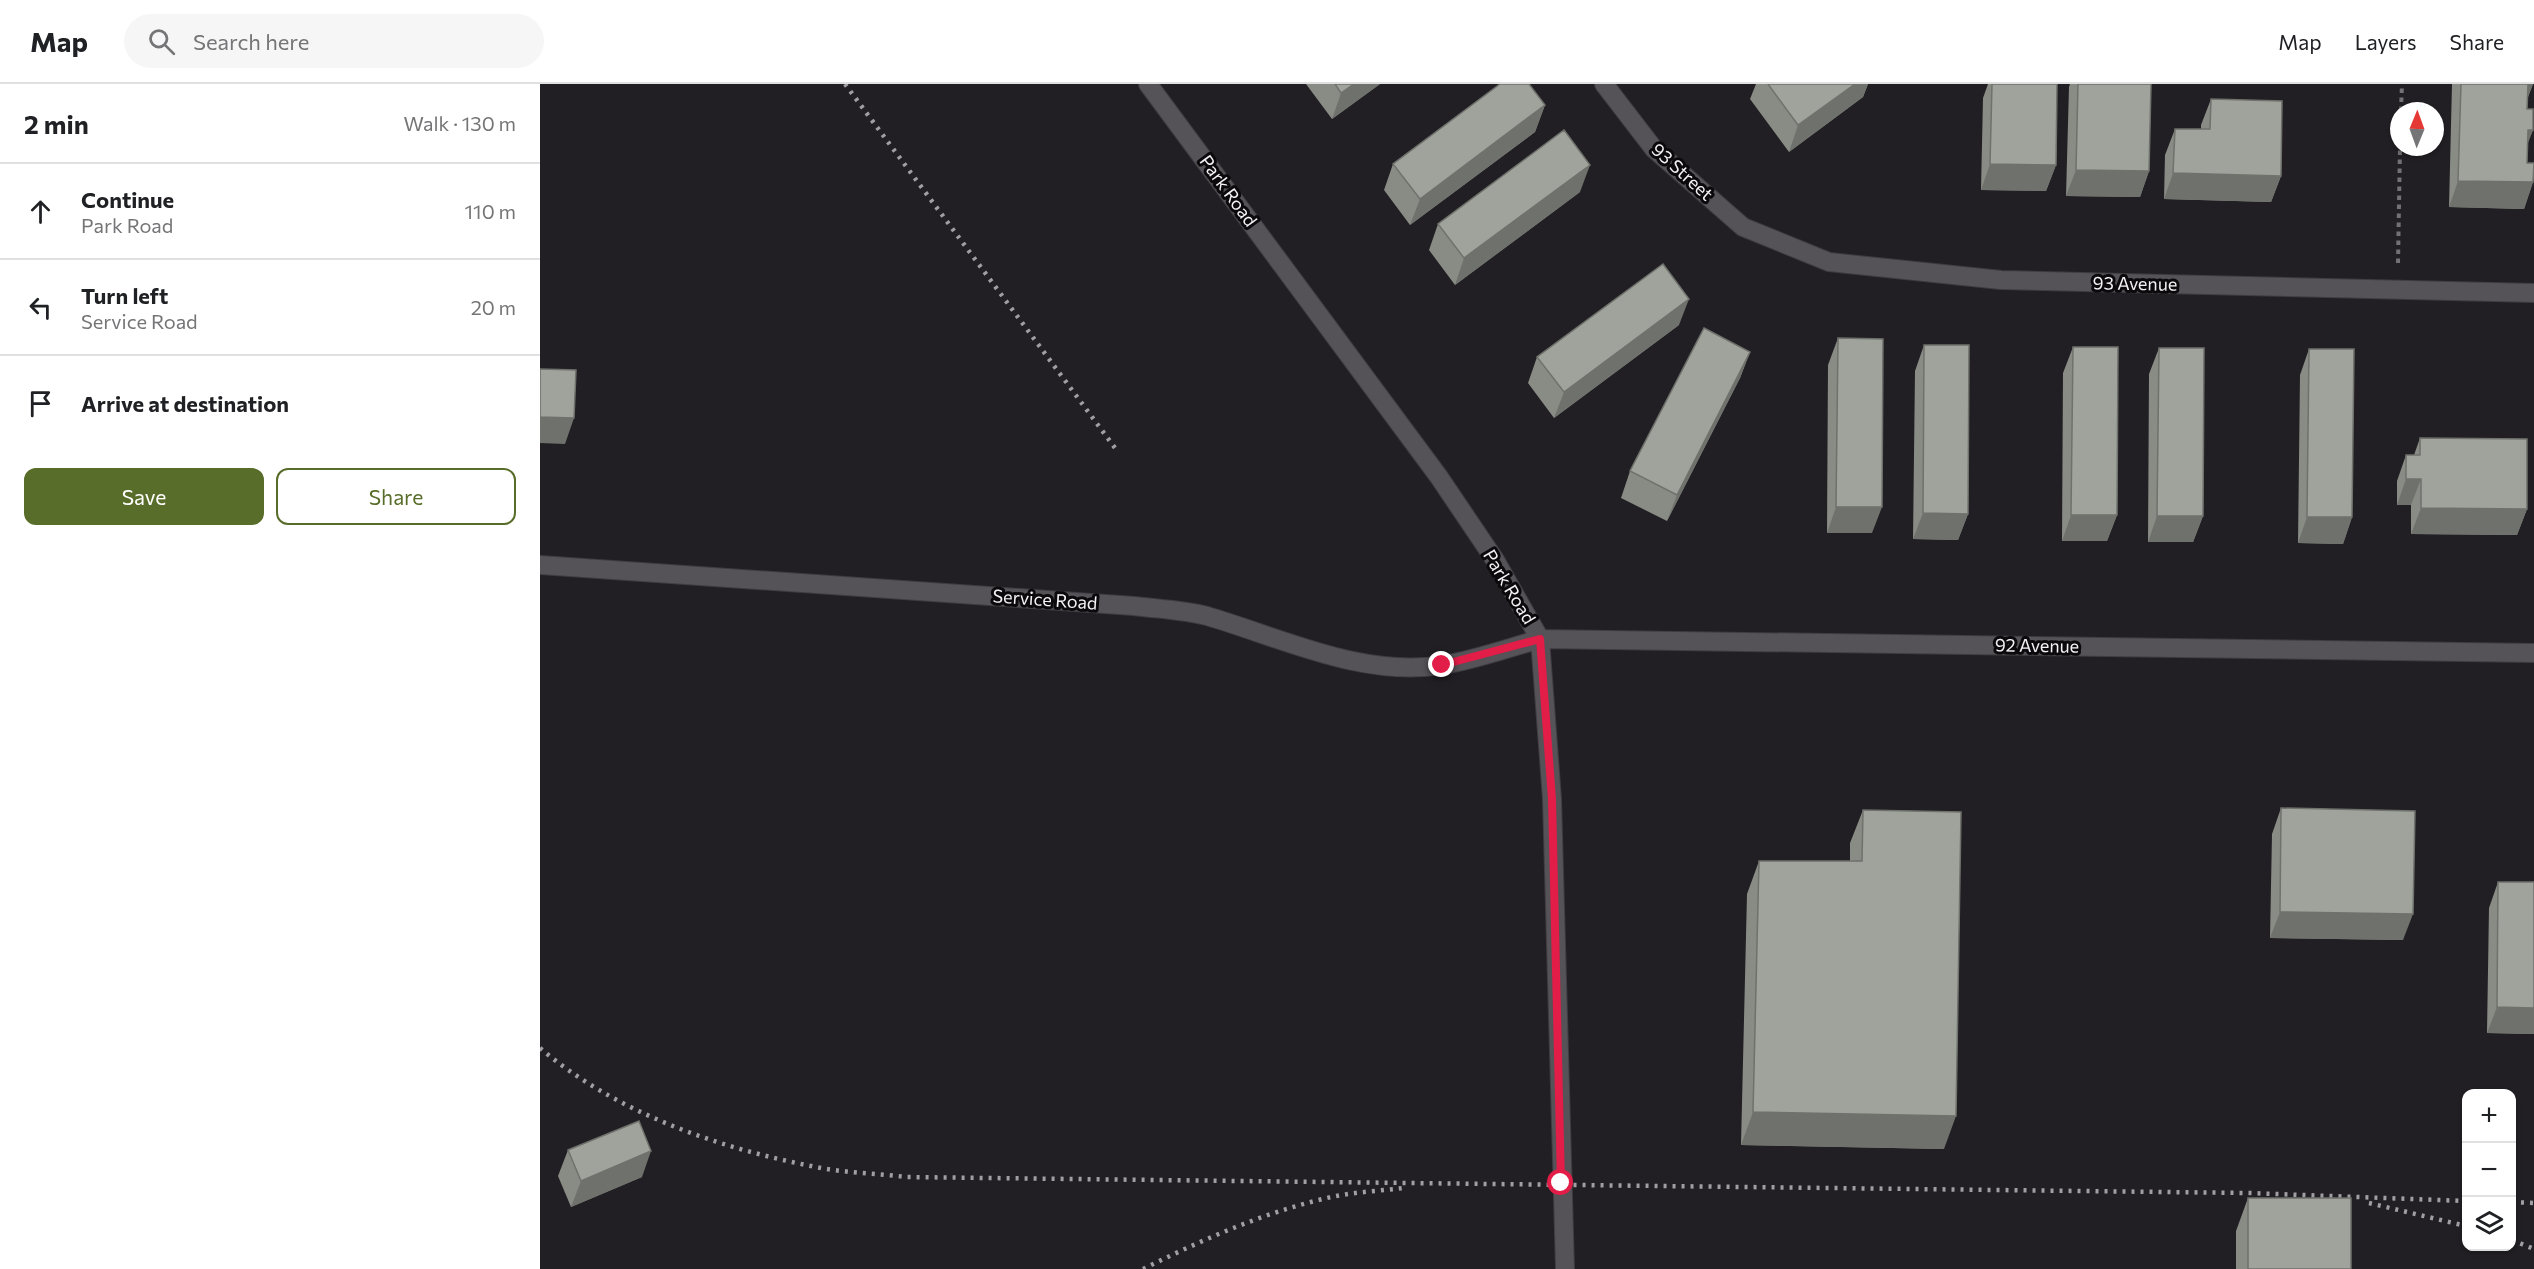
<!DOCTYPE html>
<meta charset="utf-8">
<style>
:root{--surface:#fff;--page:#f6f6f6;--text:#202124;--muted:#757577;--line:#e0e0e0;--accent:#586d29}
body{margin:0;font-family:Commissioner,sans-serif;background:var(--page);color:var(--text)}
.controls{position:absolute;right:18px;bottom:18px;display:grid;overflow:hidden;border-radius:12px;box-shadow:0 2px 4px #0004}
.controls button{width:54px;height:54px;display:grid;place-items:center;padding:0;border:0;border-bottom:2px solid var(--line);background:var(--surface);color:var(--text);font:30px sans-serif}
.compass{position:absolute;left:1850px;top:18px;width:54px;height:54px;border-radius:50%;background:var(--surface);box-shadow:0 2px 4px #0004;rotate:1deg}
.stop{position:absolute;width:18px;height:18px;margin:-14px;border:4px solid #e11d48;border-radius:50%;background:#fff}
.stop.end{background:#e11d48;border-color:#fff;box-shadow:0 2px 6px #0008}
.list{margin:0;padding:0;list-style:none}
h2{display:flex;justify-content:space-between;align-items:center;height:78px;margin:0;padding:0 24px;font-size:26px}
h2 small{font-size:20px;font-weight:400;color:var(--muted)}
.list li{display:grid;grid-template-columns:39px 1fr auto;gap:18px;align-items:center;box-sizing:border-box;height:96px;padding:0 24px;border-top:2px solid var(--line)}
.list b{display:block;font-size:22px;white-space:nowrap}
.list p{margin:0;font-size:20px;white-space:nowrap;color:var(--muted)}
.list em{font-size:20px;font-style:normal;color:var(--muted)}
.actions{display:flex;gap:12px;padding:18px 24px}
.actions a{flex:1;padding:14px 0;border:2px solid var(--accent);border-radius:12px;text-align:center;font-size:21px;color:var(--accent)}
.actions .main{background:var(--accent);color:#fff}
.icon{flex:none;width:33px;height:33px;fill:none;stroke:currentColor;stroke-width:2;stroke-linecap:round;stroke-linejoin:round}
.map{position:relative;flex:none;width:1994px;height:1185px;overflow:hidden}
header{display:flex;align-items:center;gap:36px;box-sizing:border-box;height:84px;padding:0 30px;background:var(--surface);border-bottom:2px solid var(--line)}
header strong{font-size:28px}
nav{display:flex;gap:33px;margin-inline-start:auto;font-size:21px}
.search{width:420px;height:54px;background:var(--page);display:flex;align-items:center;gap:15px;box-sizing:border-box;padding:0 21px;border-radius:33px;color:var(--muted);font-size:22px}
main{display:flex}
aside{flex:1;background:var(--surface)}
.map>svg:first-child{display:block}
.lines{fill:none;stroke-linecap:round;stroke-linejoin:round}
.minor-casing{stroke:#3e3c41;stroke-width:20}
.path{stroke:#747176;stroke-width:4;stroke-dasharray:4.5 4.5;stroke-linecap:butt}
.minor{stroke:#555258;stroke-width:18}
.rail{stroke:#a29fa4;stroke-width:4.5;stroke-dasharray:3 6;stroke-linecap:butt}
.wall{fill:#898c85}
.shaded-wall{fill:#6f726c}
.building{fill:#9fa39b;stroke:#6f726c;stroke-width:1.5}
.route{stroke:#e11d48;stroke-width:8}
.labels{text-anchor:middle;stroke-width:6;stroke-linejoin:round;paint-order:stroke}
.street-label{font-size:18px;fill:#f4f2f6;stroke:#0b090c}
</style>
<header>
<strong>Map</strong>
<div class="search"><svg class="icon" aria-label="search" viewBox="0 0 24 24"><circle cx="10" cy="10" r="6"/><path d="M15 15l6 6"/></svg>Search here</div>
<nav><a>Map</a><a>Layers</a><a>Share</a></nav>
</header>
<main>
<aside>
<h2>2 min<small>Walk · 130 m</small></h2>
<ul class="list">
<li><svg class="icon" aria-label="ahead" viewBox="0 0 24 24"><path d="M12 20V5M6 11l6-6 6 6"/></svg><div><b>Continue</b><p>Park Road</p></div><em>110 m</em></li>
<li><svg class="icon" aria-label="left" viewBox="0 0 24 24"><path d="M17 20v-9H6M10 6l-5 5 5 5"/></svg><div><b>Turn left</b><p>Service Road</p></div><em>20 m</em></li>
<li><svg class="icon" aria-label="arrive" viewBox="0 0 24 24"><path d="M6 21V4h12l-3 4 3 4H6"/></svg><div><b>Arrive at destination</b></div></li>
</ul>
<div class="actions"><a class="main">Save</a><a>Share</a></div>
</aside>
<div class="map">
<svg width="1994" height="1185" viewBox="0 0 1994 1185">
<rect width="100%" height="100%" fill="#221f24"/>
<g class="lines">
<defs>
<path id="minor" d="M608 0 899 393 955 476 1000 555 1012 715 1025 1185
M1064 0 1114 65 1203 143 1289 178 1461 196 1994 209
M0 481 594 522C618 525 644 526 667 532 742 554 822 594 903 581 935 576 968 564 1000 555L1994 569"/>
</defs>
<use href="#minor" class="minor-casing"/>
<path class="path" d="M1861 27 1862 0
M1858 179 1860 63"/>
<use href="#minor" class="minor"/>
<path class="rail" d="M305 0 578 368
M0 964C75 1028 175 1063 271 1082 302 1089 335 1089 366 1093L1709 1109 1926 1117
M1972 1118 1994 1119
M1829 1119 1926 1142
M1972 1156 1994 1165
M603 1185C662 1156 722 1129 787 1114 812 1108 839 1107 864 1104"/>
</g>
<path class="wall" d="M766 0H840L792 35Z
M1216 0H1328L1323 13 1249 68 1210 15Z
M1448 0H1517L1516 81 1506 107 1441 106 1443 14Z
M1530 0H1611L1609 87 1600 113 1526 112 1529 3Z
M1912 0H1993L1988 13 1987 25 1993 46 1987 60V79L1993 98 1984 125 1909 123Z
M1671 15 1741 92 1731 118 1624 115 1625 71 1635 45H1661V41Z
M1005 21 995 48 870 141 844 106 853 80Z
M1040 108 915 201 889 166 898 140Z
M1139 241 1014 334 988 299 997 273Z
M1298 254 1332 449H1287L1288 281Z
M1384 261 1428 430 1418 456 1373 455 1375 287Z
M1533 263 1577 431 1567 457H1522L1523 289Z
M1619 264 1663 432 1653 458H1608L1609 290Z
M1769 265 1812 433 1803 460 1758 459 1760 291Z
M1210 268 1200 294 1127 437 1081 414 1090 387Z
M1880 354 1987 425 1977 451 1871 450V421H1857V397L1866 371H1874Z
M1741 724 1863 856 1730 854 1732 750Z
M1323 726 1404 1065 1201 1061 1207 810 1219 777H1310V759Z
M1958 798H1994V950L1947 949 1949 824Z
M28 1066 102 1093 31 1123 18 1092Z
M1708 1114 1811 1185H1696V1147Z"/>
<path class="shaded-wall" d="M814 0H840L792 35 801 9Z
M1315 0H1328L1323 13 1249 68 1258 41Z
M1985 0H1993L1986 18Z
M1005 21 995 48 870 141 880 115Z
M1988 46H1993L1983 72Z
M1450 80 1516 81 1506 107 1441 106Z
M1050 81 1040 108 915 201 924 174Z
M1536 86 1609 87 1600 113 1526 112Z
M1633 89 1741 92 1731 118 1624 115Z
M1918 97 1993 98 1984 125 1909 123Z
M1149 215 1139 241 1014 334 1024 308Z
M1210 268 1200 294 1127 437 1137 411Z
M0 333 34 334 25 360 0 359Z
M1866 395H1881L1871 421H1857Z
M1296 423H1342L1332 449H1287Z
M1881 424 1987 425 1977 451 1871 450Z
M1383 429 1428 430 1418 456 1373 455Z
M1531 431H1577L1567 457H1522Z
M1617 432H1663L1653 458H1608Z
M1767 433H1812L1803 460 1758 459Z
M1740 828 1873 830 1863 856 1730 854Z
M1957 923 1994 924V950L1947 949Z
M1213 1028 1416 1032 1404 1065 1201 1061Z
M111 1067 102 1093 31 1123 41 1097Z"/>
<path class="building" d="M795 0H814L801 9Z
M960 0H989L1005 21 880 115 853 80Z
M1228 0H1315L1258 41Z
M1452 0H1517L1516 81 1450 80Z
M1538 0H1611L1609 87 1536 86Z
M1921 0H1988L1987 25H1993V46H1988L1987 79H1994L1993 98 1918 97Z
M1671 15 1742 17 1741 92 1633 89 1635 45H1670Z
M1024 46 1050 81 924 174 898 140Z
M1123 180 1149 215 1024 308 997 273Z
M1164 244 1210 268 1137 411 1090 387Z
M1298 254 1343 255 1342 423H1296Z
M1384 261H1429L1428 430 1383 429Z
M1533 263H1578L1577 431H1531Z
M1619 264H1664L1663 432H1617Z
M1769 265H1814L1812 433H1767Z
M0 285 36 286 34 334 0 333Z
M1880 354 1987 355V425L1881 424V395H1866V371H1880Z
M1741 724 1875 727 1873 830 1740 828Z
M1323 726 1421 728 1416 1032 1213 1028 1219 777H1322Z
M1958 798H1994V924L1957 923Z
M99 1037 111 1067 41 1097 28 1066Z
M1708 1114H1811V1185H1708Z"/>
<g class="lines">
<path class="route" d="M902 581 1000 555 1012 715 1021 1099"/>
</g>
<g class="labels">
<g class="street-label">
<text transform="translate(1142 88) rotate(42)" y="6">93 Street</text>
<text transform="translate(688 107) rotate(54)" y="6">Park Road</text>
<text transform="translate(1595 200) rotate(1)" y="6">93 Avenue</text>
<text transform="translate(969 503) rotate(59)" y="6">Park Road</text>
<text transform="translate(505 516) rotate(4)" y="6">Service Road</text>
<text transform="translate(1497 562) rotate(1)" y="6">92 Avenue</text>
</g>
</g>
</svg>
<div class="controls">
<button>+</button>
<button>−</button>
<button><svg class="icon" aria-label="layers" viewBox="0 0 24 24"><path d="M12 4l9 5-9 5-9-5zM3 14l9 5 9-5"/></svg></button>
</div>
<svg class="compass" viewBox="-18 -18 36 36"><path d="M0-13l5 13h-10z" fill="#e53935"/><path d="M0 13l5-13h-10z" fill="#757577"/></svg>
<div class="stop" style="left:1021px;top:1099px"></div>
<div class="stop end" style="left:902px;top:581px"></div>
</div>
</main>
